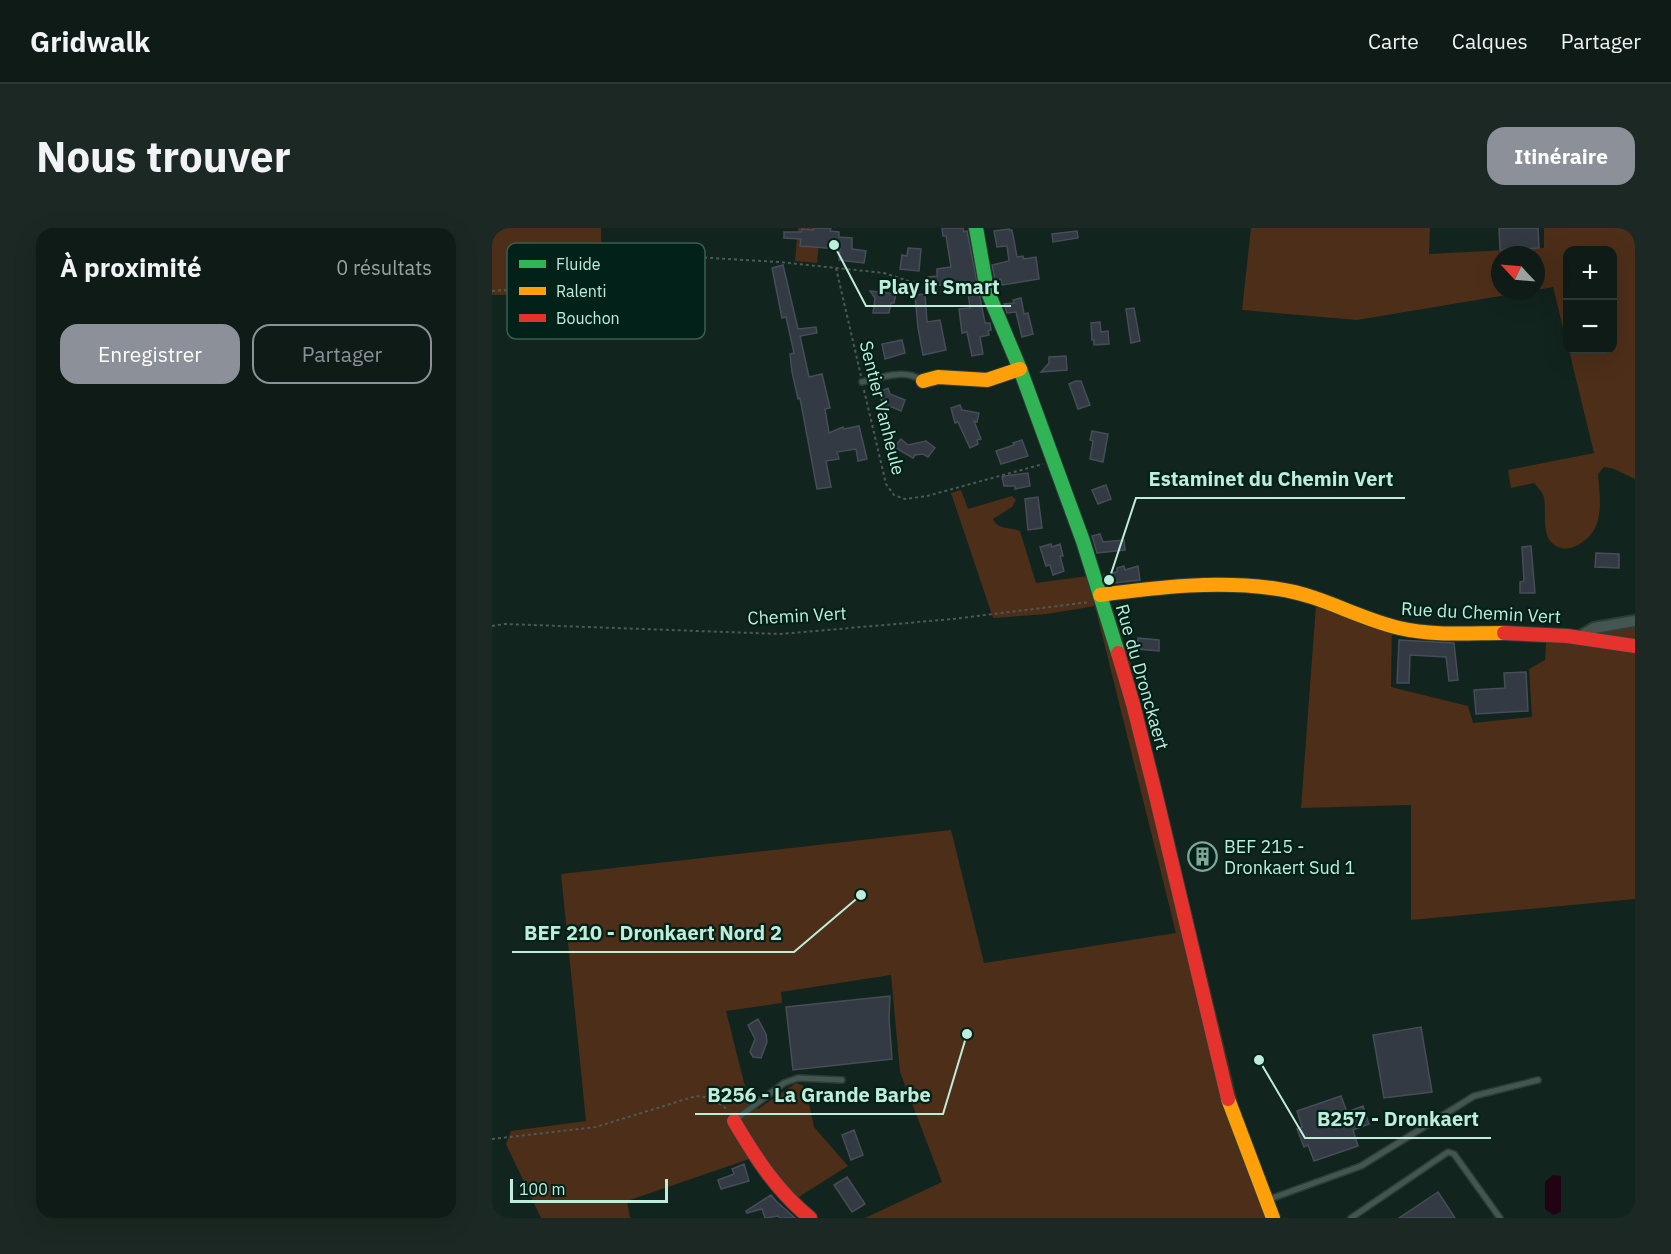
<!DOCTYPE html>
<html lang="fr">
<meta charset="utf-8">
<style>
:root{--surface:#0e1b16;--page:#1c2823;--text:#f1f3f6;--muted:#9ba1a1;--line:#2e3935;--accent:#8c9099}
body{margin:0;font-family:"IBM Plex Sans",sans-serif;background:var(--page);color:var(--text)}
.controls{position:absolute;right:18px;top:18px;display:grid;overflow:hidden;border-radius:12px;box-shadow:0 6px 24px #0002}
.controls button{width:54px;height:54px;display:grid;place-items:center;padding:0;border:0;border-bottom:2px solid var(--line);background:var(--surface);color:var(--text);font:30px sans-serif}
.compass{position:absolute;left:999px;top:18px;width:54px;height:54px;border-radius:50%;background:var(--surface);box-shadow:0 6px 24px #0002;rotate:296deg}
.scale{position:absolute;left:18px;bottom:15px;width:158px;box-sizing:border-box;padding-left:6px;border:3px solid #bfeddb;border-top:0;font-size:16px;line-height:21px;white-space:nowrap;color:#bfeddb;-webkit-text-stroke:4px #022118;paint-order:stroke}
.list{margin:0;padding:0;list-style:none}
h2{display:flex;justify-content:space-between;align-items:center;height:78px;margin:0;padding:0 24px;font-size:26px}
h2 small{font-size:20px;font-weight:400;color:var(--muted)}
.actions{display:flex;gap:12px;padding:18px 24px}
.actions a{flex:1;padding:14px 0;border:2px solid var(--accent);border-radius:18px;text-align:center;font-size:21px;color:var(--accent)}
.actions .main{background:var(--accent);color:#fff}
.map{position:relative;flex:none;width:1143px;height:990px;overflow:hidden;border-radius:18px}
header{display:flex;align-items:center;gap:36px;box-sizing:border-box;height:84px;padding:0 30px;background:var(--surface);border-bottom:2px solid var(--line)}
header strong{font-size:28px}
nav{display:flex;gap:33px;margin-inline-start:auto;font-size:21px}
.intro{display:flex;align-items:center;justify-content:space-between;box-sizing:border-box;height:144px;padding:0 36px}
h1{margin:0;font-size:42px}
.button{padding:15px 27px;border-radius:18px;background:var(--accent);color:#fff;font-size:21px;font-weight:700}
main{display:flex;gap:36px;padding:0 36px}
aside{flex:1;background:var(--surface);border-radius:18px;box-shadow:0 6px 24px #0002}
.map>svg:first-child{display:block}
.green{fill:#4d2e19}
.water{fill:#220313}
.building{fill:#343a43;stroke:#464d57;stroke-width:1.5}
.lines{fill:none;stroke-linecap:round;stroke-linejoin:round}
.lane-casing{stroke:#2c3e38;stroke-width:8}
.street-casing{stroke:#2c3e38;stroke-width:14}
.fast-casing{stroke:#2c3e38;stroke-width:16}
.slow-casing{stroke:#2c3e38;stroke-width:16}
.jam-casing{stroke:#2c3e38;stroke-width:16}
.path{stroke:#4c5a55;stroke-width:2;stroke-dasharray:3 3;stroke-linecap:butt}
.lane{stroke:#45554f;stroke-width:5}
.street{stroke:#45554f;stroke-width:10}
.fast{stroke:#30b455;stroke-width:14}
.slow{stroke:#ff9f0a;stroke-width:14}
.jam{stroke:#e5322d;stroke-width:14}
.labels{text-anchor:middle;stroke-width:4.5;stroke-linejoin:round;paint-order:stroke}
.street-label{font-size:18px;fill:#bfeddb;stroke:#022118}
.poi-label{font-size:18px;fill:#bfeddb;stroke:#022118;text-anchor:start}
.key{fill:#022118;stroke:#3b5e52;stroke-width:1.5}
.key-label{font-size:16px;fill:#bfeddb}
.leader{fill:none;stroke:#bfeddb;stroke-width:2}
.callout-dot{fill:#bfeddb;stroke:#022118;stroke-width:2}
.callout-label{font-size:20px;text-anchor:middle;font-weight:bold;fill:#bfeddb;stroke:#022118;stroke-width:4.5;stroke-linejoin:round;paint-order:stroke}
</style>
<header>
<strong>Gridwalk</strong>
<nav><a>Carte</a><a>Calques</a><a>Partager</a></nav>
</header>
<div class="intro"><h1>Nous trouver</h1><a class="button">Itinéraire</a></div>
<main>
<aside>
<h2>À proximité<small>0 résultats</small></h2>
<ul class="list">
</ul>
<div class="actions"><a class="main">Enregistrer</a><a>Partager</a></div>
</aside>
<div class="map">
<svg width="1143" height="990" viewBox="0 0 1143 990">
<rect width="100%" height="100%" fill="#12241e"/>
<path class="green" d="M0 0H109V30L112 42C77 55 38 68 0 67Z
M306 0H328L325 35 303 33Z
M759 0H938L937 26 1052 20V0H1143V251L1122 241 1112 239 1106 246C1108 272 1114 302 1086 317 1079 321 1071 322 1064 318 1048 309 1055 285 1052 270 1051 264 1046 260 1042 255L1019 260 1016 242 1102 225 1077 122H1120V22H1076L1075 116 1061 59 1044 62V27H1008V63H1038L865 92 750 82Z
M469 262 476 281 520 268 524 272 520 279 501 291C505 302 519 299 528 303L544 355 596 348 603 378 619 375 638 433 752 899 787 990H373L450 954 408 844 399 747 289 764 290 775 234 783 256 870 266 881 304 855 310 857 314 862 322 899 356 938 305 970 269 927 135 973 138 990H49L14 916 19 903 94 893 69 646 459 602 492 735 684 705 603 378 555 386 501 390 459 265Z
M748 352 900 395 899 459 976 478 981 495 1040 489 1037 441 1053 432 1055 403 1114 402 1143 397V671L919 692V577L809 580 824 377 779 366 709 363Z"/>
<path class="water" d="M1061 947 1069 948V984L1061 987 1053 981V954Z"/>
<path class="building" d="M322 0H339L338 3 347 4V9L360 10V21L374 23 372 35 347 32 348 21 308 18 309 11 292 10V4H309L310 1 321 2Z
M450 0H471L472 4 475 3 493 95H498L499 102 496 103 497 107 488 109 491 126 480 128 475 104 470 105 467 81 478 80 476 64 451 62 452 57 436 58V49L445 48V41L459 39 454 8H451Z
M1007 0H1046L1047 20 1008 22Z
M517 1V2H520L525 29 531 28 532 31 544 29 547 51 510 57 509 51 503 52 500 37 517 33 515 18 505 19 502 3Z
M585 3 586 10 561 14 560 6Z
M416 20 429 21 427 43 408 41 410 27 415 28Z
M291 37 306 101 324 99 325 105 308 108 317 149 330 146 338 180 333 181 337 205 351 199 352 201 367 198 375 231 366 233 364 221 345 224 347 231 334 233 339 259 325 261 308 170 306 171 300 144 298 126 302 125 294 89 290 90 280 40Z
M378 63 404 66 402 75H399L397 85H381L383 70Z
M433 66 435 94 448 92 454 122 431 127 426 100 423 67Z
M529 70 532 86 536 85 541 106 530 109 524 84 515 85 512 76 522 75 521 72Z
M642 80 648 113 639 115 634 81Z
M608 94 609 104 616 103 617 116 602 117V112H600L599 95Z
M410 112 413 125 393 131 390 116Z
M574 128 575 142 549 144 557 135V129Z
M584 153H589L598 177 586 181 577 156Z
M396 160 398 166 413 172 409 183 400 179 392 182 387 164Z
M468 177 470 182 487 185 485 194 482 193 489 211 485 212 486 216 478 220 466 194 463 195 459 180Z
M600 203 616 206 611 234 598 231 601 213 598 212Z
M409 211 416 217 434 213 443 220 436 229 431 226 423 227 421 230 402 219Z
M530 212 536 228 509 236 504 223 522 217 521 215Z
M536 245 538 258 523 261V258H512L510 249 513 248Z
M614 257 619 271 606 276 600 262Z
M546 269 550 300 536 302 533 271Z
M608 306 611 314 632 312 633 322 605 325 600 308Z
M559 316 560 319 568 316 571 328H568L572 343 561 347 558 337 554 338 548 319Z
M1039 318 1043 365H1028V354L1032 353 1030 319Z
M1104 325 1127 326V340L1103 339Z
M632 338 633 342 646 338 648 352 614 356 612 347 625 344V340Z
M646 410 667 412V423L645 421Z
M907 412 962 415 966 452 957 453 954 429 918 427 917 455H905Z
M1034 444 1036 483 984 486 982 462 1013 460 1012 445Z
M398 768 397 791 400 831 301 842 294 779Z
M266 791 274 806 275 814 269 830 261 829 258 824 263 811 256 797Z
M929 799 940 864 892 870 881 807Z
M849 868 855 884 871 878 877 896 861 902 866 918 822 933 816 917 812 919 805 901 810 899 805 883Z
M362 902 371 927 359 932 350 907Z
M252 936 257 953 229 961 226 952 242 946 240 941Z
M355 949 373 976 360 984 342 957Z
M946 964 963 990H907Z
M279 967 284 973 303 990H288L286 988 273 990 270 981 255 985 254 983Z"/>
<g class="lines">
<defs>
<path id="lane" d="M370 154C388 150 412 140 429 152
M243 892 292 855 306 850 350 852
M775 972 869 938 982 868 1046 852
M859 990 956 924 962 926 1008 990"/>
<path id="street" d="M1087 409 1102 400 1143 393"/>
<path id="fast" d="M484 0 495 62 528 141 591 313 626 425"/>
<path id="slow" d="M431 153 446 149 495 152 528 141
M608 367C667 359 727 352 786 361 829 367 865 390 907 400 941 408 977 405 1012 405
M736 871 781 990"/>
<path id="jam" d="M1012 405 1075 408 1143 418
M626 425 641 476 663 564 736 871
M242 893C263 929 285 963 318 990"/>
</defs>
<use href="#lane" class="lane-casing"/>
<use href="#street" class="street-casing"/>
<use href="#fast" class="fast-casing"/>
<use href="#slow" class="slow-casing"/>
<use href="#jam" class="jam-casing"/>
<path class="path" d="M344 40 369 148
M0 63 28 61 66 53 134 34 185 28 287 34 392 45 451 64 484 68
M372 162 394 256 402 267 413 271 435 268 551 236
M0 398 13 396 289 406 461 391 598 374
M0 911 104 899 204 868 220 870 236 882"/>
<use href="#lane" class="lane"/>
<use href="#street" class="street"/>
<use href="#fast" class="fast"/>
<use href="#slow" class="slow"/>
<use href="#jam" class="jam"/>
</g>
<defs>
<symbol id="building-ring" viewBox="-11 -11 22 22"><circle r="9.5" fill="#022118" stroke="#82a799" stroke-width="1.5"/><path d="M-4-6H4V6H1V3H-1V6H-4ZM-2.5-4.3h1.7v1.8h-1.7ZM.8-4.3h1.7v1.8H.8ZM-2.5-1h1.7V.8h-1.7ZM.8-1h1.7V.8H.8Z" fill="#82a799"/></symbol>
</defs>
<g fill-rule="evenodd">
<use href="#building-ring" x="694" y="612" width="33" height="33"/>
</g>
<g class="labels">
<g class="street-label">
<text transform="translate(390 180) rotate(76)" y="6">Sentier Vanheule</text>
<text transform="translate(989 385) rotate(3)" y="6">Rue du Chemin Vert</text>
<text transform="translate(305 388) rotate(-3)" y="6">Chemin Vert</text>
<text transform="translate(650 449) rotate(74)" y="6">Rue du Dronckaert</text>
</g>
<g class="poi-label">
<text x="732" y="625">BEF 215 -<tspan x="732" dy="21">Dronkaert Sud 1</tspan></text>
</g>
</g>
<rect x="15" y="15" width="198" height="96" rx="9" class="key"/>
<rect x="27" y="32" width="27" height="8" fill="#30b455"/>
<rect x="27" y="59" width="27" height="8" fill="#ff9f0a"/>
<rect x="27" y="86" width="27" height="8" fill="#e5322d"/>
<g class="key-label">
<text x="64" y="42">Fluide</text>
<text x="64" y="69">Ralenti</text>
<text x="64" y="96">Bouchon</text>
</g>
<path class="leader" d="M342 17L374 78H519M617 352L644 270H913M369 667L302 724H20M475 806L451 886H203M767 832L813 910H999"/>
<g class="callout-dot">
<circle cx="342" cy="17" r="6"/>
<circle cx="617" cy="352" r="6"/>
<circle cx="369" cy="667" r="6"/>
<circle cx="475" cy="806" r="6"/>
<circle cx="767" cy="832" r="6"/>
</g>
<g class="callout-label">
<text x="447" y="66">Play it Smart</text>
<text x="779" y="258">Estaminet du Chemin Vert</text>
<text x="161" y="712">BEF 210 - Dronkaert Nord 2</text>
<text x="327" y="874">B256 - La Grande Barbe</text>
<text x="906" y="898">B257 - Dronkaert</text>
</g>
</svg>
<div class="controls">
<button>+</button>
<button>−</button>
</div>
<svg class="compass" viewBox="-18 -18 36 36"><path d="M0-13l5 13h-10z" fill="#e53935"/><path d="M0 13l5-13h-10z" fill="#9ba1a1"/></svg>
<div class="scale">100 m</div>
</div>
</main>
